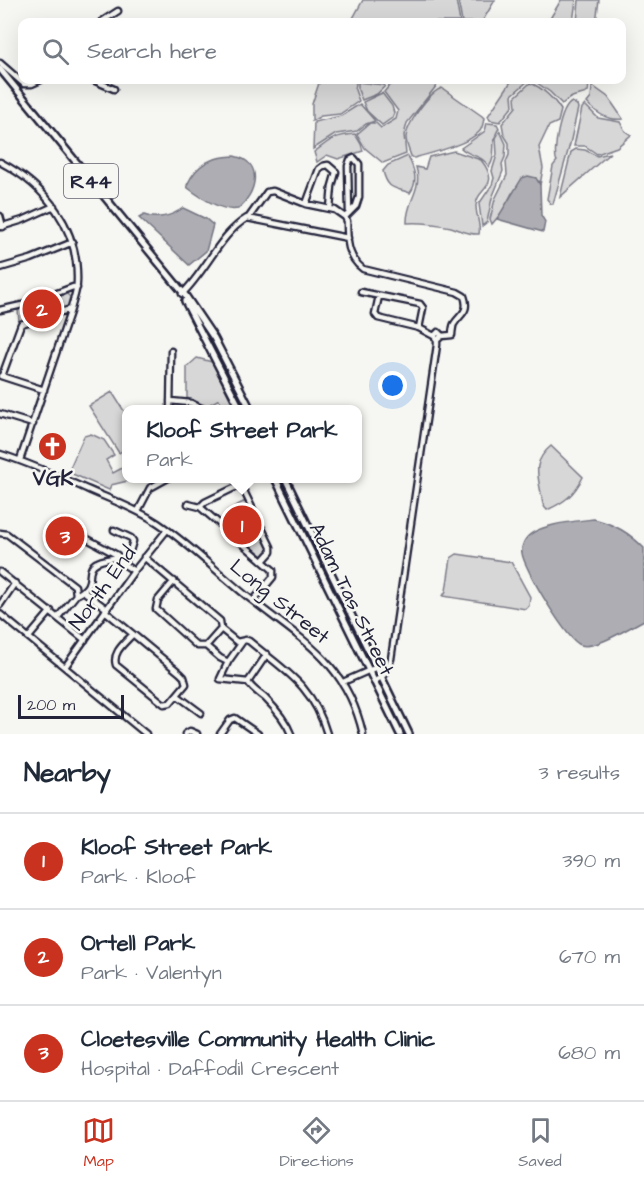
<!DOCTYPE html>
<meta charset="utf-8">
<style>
:root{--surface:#fff;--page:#f2f2f3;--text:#1f2937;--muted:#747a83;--line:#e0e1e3;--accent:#c8321e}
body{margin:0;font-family:"Architects Daughter",sans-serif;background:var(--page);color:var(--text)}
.scale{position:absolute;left:18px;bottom:15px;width:106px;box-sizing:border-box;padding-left:6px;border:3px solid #22223b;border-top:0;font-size:16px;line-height:21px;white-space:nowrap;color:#22223b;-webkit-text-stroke:4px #f6f6f2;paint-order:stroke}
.you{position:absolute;left:393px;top:386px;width:21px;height:21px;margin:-15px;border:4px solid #fff;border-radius:50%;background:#1a73e8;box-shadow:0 0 0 9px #1a73e833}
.badge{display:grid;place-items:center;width:39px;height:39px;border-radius:50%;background:var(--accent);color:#fff;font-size:20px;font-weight:700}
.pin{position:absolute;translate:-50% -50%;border:3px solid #fff;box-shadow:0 2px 6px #0006}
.popup{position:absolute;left:122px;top:405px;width:240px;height:78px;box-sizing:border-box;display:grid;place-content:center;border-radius:12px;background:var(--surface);filter:drop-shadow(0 2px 4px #0005);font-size:20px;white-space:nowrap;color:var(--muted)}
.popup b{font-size:22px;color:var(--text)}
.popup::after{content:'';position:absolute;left:50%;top:100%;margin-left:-12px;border:12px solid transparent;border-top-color:var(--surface)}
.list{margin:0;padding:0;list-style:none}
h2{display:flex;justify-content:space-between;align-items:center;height:78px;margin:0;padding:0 24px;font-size:26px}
h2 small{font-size:20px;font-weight:400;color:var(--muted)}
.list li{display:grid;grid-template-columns:39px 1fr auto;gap:18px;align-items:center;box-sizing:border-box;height:96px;padding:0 24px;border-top:2px solid var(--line)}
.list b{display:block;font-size:22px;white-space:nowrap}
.list p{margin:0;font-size:20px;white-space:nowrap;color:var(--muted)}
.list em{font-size:20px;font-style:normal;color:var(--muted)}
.icon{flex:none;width:33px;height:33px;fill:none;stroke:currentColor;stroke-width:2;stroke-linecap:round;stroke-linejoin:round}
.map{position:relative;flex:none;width:644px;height:734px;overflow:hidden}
.search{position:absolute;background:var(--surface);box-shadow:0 6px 24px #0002;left:18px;right:18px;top:18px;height:66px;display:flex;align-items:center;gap:15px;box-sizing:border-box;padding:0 21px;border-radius:12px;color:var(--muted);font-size:22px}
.sheet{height:366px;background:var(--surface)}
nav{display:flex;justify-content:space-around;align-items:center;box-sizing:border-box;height:84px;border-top:2px solid var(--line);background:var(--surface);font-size:16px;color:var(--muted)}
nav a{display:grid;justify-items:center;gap:3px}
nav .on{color:var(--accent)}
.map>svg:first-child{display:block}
.green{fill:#d7d7d7;stroke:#7c7c89;stroke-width:1.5}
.water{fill:#adadb3;stroke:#757583;stroke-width:1.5}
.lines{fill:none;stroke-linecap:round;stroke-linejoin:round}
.minor-casing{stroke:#22223b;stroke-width:9}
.major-casing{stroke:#22223b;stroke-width:10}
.minor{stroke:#f6f6f2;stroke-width:4.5}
.major{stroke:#f6f6f2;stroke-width:5}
.labels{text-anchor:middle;stroke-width:5;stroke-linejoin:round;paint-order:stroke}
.shield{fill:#f6f6f2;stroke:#626272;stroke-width:1.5}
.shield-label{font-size:20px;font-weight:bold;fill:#22223b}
.poi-label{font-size:21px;font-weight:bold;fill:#22223b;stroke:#f6f6f2}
.street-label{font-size:21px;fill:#22223b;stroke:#f6f6f2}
</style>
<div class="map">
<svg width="644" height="734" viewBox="0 0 644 734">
<rect width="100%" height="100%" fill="#f6f6f2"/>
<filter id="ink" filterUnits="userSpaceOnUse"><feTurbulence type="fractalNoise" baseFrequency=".0167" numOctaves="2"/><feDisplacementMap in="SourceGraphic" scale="12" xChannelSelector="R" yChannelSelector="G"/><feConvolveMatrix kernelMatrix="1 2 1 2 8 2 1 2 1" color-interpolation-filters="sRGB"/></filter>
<g filter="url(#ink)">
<path class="green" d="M363 0H456L460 22H351Z
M458 0H495L482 22H462Z
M561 0H576L573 22H548Z
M579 0H599L596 22H577Z
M320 80 354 81 356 83 355 90 359 101 340 114 321 116 312 121V104Z
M400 80H441L407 123 404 135 406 154 383 163 365 148 357 134 370 123H376L381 128 396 119 398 111 384 92 389 86Z
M512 80H529L512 95 513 106 500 122 490 120 488 116Z
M533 80H588C590 95 588 93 575 96 570 97 566 101 562 104L550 92Z
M358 82 384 85 385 86 377 94 362 100 358 90Z
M530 83C542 87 555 100 561 110L558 122 549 126 539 147 543 168 540 185 539 181 512 193 503 211 492 224 490 219 495 199 507 175 506 162 509 155V143L504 135 502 124 516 107 515 97Z
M592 87H594L608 97 623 119C609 121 596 113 587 103L591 98Z
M442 88 482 116 484 118C483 123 483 128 479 132 467 145 431 153 414 158L411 156C409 150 406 144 406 137 407 124 429 92 442 88Z
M382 93 392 106 394 113 392 118 382 125 367 111 363 102Z
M572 102 577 105 578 108 570 144 553 204H551L547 199 553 166 557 161C552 155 560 107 572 102Z
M360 104 375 121 366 124 357 131 336 134 313 149 314 122 341 116Z
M585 105 598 118 620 122 625 131 631 135 617 147 597 154 585 146H574L582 108Z
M487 123 497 124 499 128C489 144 498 154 489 167 482 154 470 157 461 148L485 131Z
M500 131 506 144 505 157 502 164 503 171 492 198 487 222 482 226 479 204 492 185 494 178 492 171 497 155 496 138Z
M355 134 361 144 363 151 338 159 327 155 317 162 314 152C331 140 332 136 355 134Z
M576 149 585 150 597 156 610 153 560 197 571 152Z
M454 151 481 160C503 188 476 187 476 206 476 216 481 225 479 234 468 235 461 230 451 227 436 224 422 222 407 223 406 201 423 190 416 167L425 169 429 157Z
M408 156C414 169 419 181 410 193 395 187 388 191 383 171L388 165Z
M67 294 70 297 67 307 19 321 18 310Z
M197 358 212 362 235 409H224L219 399 207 406 187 398V367Z
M112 392 126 414V448L119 453 89 406Z
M91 434 104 440 114 455 106 460 113 473 126 466 127 478 136 479 111 485 109 490 68 472 84 436Z
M551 446 583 477C574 495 565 502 547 510 541 504 543 501 541 493 537 473 533 461 551 446Z
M245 501 268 546V550L263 556 220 521 228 510Z
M457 554 511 562 530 597 529 606 526 609 443 596 446 591 451 558Z"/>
<path class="water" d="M234 156C265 162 256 194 238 209 223 212 200 197 188 188L187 185C197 163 212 157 234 156Z
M528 176 536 178 540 185 541 215 545 222 543 232 497 219 522 178Z
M183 208 206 219 213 225 206 251 189 265 139 218 144 215C157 220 172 216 183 208Z
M594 519C616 525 628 532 644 548V620C630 627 595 650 581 645 568 642 523 567 522 553 521 549 523 543 525 540 534 524 577 521 594 519Z"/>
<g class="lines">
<defs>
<path id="minor" d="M101 22 118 11
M0 63 24 84H32L41 80
M93 80 114 89
M0 162C46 186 79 228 77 282 77 291 73 300 71 309L20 460
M306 204 319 169 323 166 328 165 336 172 332 186 330 209
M0 216 3 227
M249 217 267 192 273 191 306 204 335 210 345 217 347 221C347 240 347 257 363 269L457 292 464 296C470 312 460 314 454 324 453 325 452 333 452 335L442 336
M345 217 356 206 359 197V164L354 158 350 160 348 166 349 213
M0 227 23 220 54 206
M0 268 31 259 73 242
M361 292 420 304 423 308 419 328
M182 294C206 271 220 234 247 218L348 238
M379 296 375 314 378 318 419 328 434 336
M0 310 31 303 73 287 77 288
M1 376 44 390
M2 376 21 324 71 309
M170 401 191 403 204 410
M170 410 171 351
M0 414 33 424
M0 454C30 463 59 477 89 490 112 500 137 509 158 523 192 546 221 576 253 601 305 642 347 664 363 734
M188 504 200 507
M138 511 150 488 168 478
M114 530 131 538 133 541 130 551 123 563
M0 533 7 534 75 586 76 595 58 617
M82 536 117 555
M144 557 220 621 221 629 206 646H197L156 609 158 600 174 581
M0 572 85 640
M83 591 107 609
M76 595C105 581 72 563 114 558L134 571
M253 601 273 577V570L200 507 205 502 234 488 238 487 243 489 271 547V552L263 561
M0 605 15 583
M105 611 180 673 184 677 186 684 170 703 164 704 116 665C112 652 125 643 133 634
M0 614 146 734
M221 629 237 642 246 640 249 641C285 671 313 685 327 734
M29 637 51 611
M243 641 228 662 220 679 248 682
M206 646 220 658 228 662
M65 667 134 571 167 530
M248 682C252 689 259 693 265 698 275 708 286 721 291 734
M248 682 267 654
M343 682 377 667
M374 682 385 674 391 659 437 345V340L434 336 438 332 442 336 437 340
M178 696 201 713
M185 734 190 731 197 734
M220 734 230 720 235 718 258 734"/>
<path id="major" d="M0 69 185 295 214 338 251 410
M185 301 241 410
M275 478 400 734
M285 478 409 734"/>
</defs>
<use href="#minor" class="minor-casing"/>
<use href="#major" class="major-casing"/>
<use href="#minor" class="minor"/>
<use href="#major" class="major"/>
</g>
</g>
<defs>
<symbol id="church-disc" viewBox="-11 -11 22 22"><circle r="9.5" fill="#c8321e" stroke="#f6f6f2"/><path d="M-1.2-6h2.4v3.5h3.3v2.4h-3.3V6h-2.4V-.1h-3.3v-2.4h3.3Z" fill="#fff"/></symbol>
</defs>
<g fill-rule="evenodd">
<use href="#church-disc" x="36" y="430" width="33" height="33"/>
</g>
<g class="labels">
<rect class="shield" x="64" y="164" width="54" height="34" rx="4.5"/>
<g class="shield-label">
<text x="91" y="188">R44</text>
</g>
<g class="poi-label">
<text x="53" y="485">VGK</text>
</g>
<g class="street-label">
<text transform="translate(102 588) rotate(-54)" y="7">North End</text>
<text transform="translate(352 599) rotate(64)" y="7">Adam Tas Street</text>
<text transform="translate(280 601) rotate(39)" y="7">Long Street</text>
</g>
</g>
</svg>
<div class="scale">200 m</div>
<div class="you"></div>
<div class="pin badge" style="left:242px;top:525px">1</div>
<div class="popup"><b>Kloof Street Park</b>Park</div>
<div class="pin badge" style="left:42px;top:309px">2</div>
<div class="pin badge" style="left:65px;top:536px">3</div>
<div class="search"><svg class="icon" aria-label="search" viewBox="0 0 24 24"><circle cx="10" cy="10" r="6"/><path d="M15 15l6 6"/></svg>Search here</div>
</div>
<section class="sheet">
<h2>Nearby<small>3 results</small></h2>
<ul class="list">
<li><span class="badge">1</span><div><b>Kloof Street Park</b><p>Park · Kloof</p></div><em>390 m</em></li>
<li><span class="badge">2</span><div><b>Ortell Park</b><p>Park · Valentyn</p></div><em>670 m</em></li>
<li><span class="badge">3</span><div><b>Cloetesville Community Health Clinic</b><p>Hospital · Daffodil Crescent</p></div><em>680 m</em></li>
</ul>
</section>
<nav>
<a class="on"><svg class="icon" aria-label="map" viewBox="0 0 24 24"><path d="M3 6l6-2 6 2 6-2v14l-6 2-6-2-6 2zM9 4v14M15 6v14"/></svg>Map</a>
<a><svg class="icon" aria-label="directions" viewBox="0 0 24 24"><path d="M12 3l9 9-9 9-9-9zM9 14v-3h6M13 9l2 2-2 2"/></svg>Directions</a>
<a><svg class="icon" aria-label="saved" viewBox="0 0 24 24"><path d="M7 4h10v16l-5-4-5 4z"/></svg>Saved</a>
</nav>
